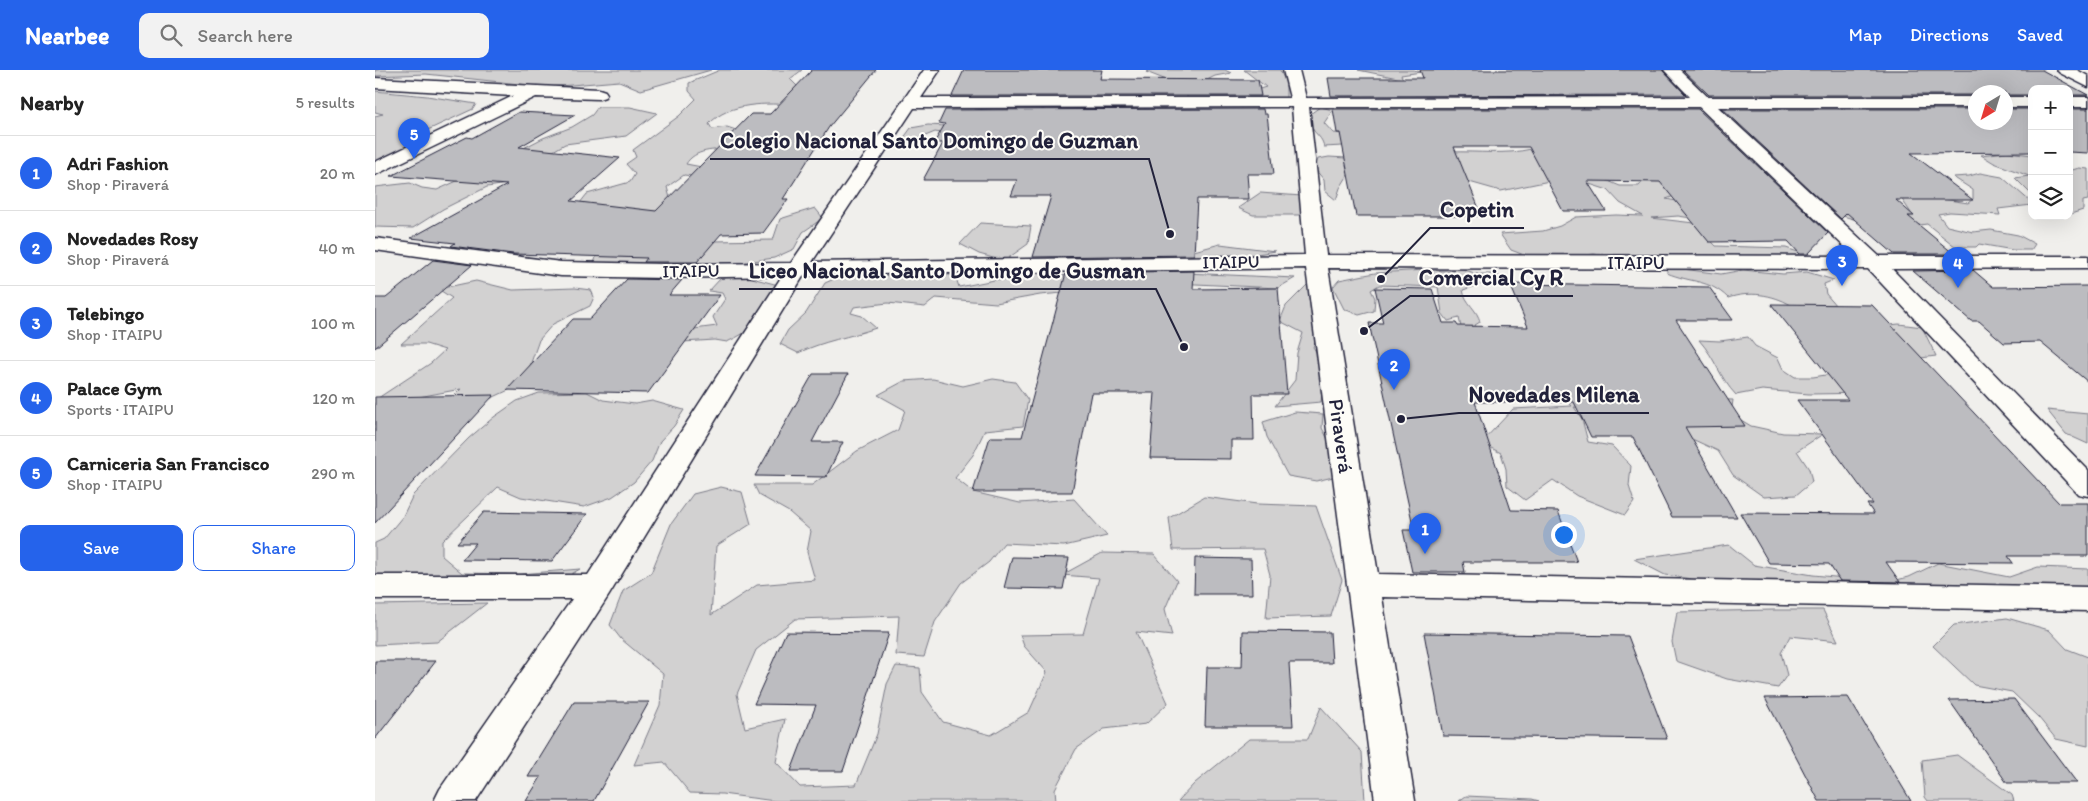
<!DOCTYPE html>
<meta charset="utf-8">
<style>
:root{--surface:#fff;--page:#f2f2f2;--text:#222;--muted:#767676;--line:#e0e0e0;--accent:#2563eb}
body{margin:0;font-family:Itim,sans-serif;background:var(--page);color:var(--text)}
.controls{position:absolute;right:15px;top:15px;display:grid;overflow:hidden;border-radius:10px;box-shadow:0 5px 20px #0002}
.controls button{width:45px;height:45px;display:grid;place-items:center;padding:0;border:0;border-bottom:1px solid var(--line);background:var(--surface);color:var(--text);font:25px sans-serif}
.compass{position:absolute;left:1593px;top:15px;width:45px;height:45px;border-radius:50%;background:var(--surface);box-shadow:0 5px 20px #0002;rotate:218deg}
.you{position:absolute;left:1188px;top:464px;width:18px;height:18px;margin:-12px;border:4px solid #fff;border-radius:50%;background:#1a73e8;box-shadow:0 0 0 8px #1a73e833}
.badge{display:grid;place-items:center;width:32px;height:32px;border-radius:50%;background:var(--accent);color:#fff;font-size:16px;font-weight:700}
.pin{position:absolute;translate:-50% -41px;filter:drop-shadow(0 1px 2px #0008)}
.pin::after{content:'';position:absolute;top:26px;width:18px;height:15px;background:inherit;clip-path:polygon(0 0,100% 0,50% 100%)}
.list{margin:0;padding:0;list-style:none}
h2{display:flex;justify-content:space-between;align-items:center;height:65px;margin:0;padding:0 20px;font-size:21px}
h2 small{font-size:16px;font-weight:400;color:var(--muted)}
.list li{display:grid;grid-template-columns:32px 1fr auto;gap:15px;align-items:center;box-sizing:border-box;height:75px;padding:0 20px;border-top:1px solid var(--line)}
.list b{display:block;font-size:19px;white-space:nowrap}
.list p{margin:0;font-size:16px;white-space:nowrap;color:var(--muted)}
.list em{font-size:16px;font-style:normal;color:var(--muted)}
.actions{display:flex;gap:10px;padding:15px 20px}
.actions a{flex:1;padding:11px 0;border:1px solid var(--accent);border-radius:10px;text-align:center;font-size:18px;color:var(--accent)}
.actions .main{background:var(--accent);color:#fff}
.icon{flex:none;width:28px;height:28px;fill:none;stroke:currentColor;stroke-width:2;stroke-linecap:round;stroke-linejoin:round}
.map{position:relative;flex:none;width:1713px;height:731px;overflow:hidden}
header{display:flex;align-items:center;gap:30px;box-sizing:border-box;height:70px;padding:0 25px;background:var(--accent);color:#fff}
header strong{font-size:24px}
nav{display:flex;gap:28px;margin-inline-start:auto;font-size:18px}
.search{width:350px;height:45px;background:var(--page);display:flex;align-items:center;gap:12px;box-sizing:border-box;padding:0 18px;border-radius:10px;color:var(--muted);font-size:19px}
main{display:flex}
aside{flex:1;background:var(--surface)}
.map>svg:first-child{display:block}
.green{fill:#d2d1d1;stroke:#7a7a86}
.building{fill:#bcbcc0;stroke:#22223b}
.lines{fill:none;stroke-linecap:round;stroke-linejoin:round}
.minor-casing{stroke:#22223b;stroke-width:3}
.minor{fill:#fdfcf7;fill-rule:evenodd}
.labels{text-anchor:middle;stroke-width:4;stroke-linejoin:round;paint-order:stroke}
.far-street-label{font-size:18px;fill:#22223b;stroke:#fdfcf7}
.street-label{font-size:21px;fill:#22223b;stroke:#fdfcf7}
.leader{fill:none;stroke:#22223b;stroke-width:2}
.callout-dot{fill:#22223b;stroke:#fdfcf7;stroke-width:2}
.callout-label{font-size:22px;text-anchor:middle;font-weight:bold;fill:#22223b;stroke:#fdfcf7;stroke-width:4;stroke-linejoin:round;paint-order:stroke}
</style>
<header>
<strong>Nearbee</strong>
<div class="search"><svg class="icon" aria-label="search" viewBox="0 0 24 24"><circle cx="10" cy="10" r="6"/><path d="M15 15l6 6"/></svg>Search here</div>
<nav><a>Map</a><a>Directions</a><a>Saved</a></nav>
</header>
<main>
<aside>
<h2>Nearby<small>5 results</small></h2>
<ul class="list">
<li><span class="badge">1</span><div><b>Adri Fashion</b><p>Shop · Piraverá</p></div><em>20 m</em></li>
<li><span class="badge">2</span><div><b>Novedades Rosy</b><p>Shop · Piraverá</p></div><em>40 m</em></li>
<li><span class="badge">3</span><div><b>Telebingo</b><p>Shop · ITAIPU</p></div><em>100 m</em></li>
<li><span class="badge">4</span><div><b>Palace Gym</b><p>Sports · ITAIPU</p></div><em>120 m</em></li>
<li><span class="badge">5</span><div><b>Carniceria San Francisco</b><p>Shop · ITAIPU</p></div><em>290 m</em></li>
</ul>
<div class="actions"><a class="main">Save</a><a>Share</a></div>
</aside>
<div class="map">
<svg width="1713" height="731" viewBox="0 0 1713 731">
<rect width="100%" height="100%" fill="#f0efec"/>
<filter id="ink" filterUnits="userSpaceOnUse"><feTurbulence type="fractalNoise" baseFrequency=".02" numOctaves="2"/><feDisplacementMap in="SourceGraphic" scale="10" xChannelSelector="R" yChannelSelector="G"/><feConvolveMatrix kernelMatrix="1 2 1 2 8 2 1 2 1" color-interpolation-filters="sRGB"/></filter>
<g filter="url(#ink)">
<path class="green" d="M0 0H336L266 20 244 11 172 17 51 4 0 6Z
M345 0H427L415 9 422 16 420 35C392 33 354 32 334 54L337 59 352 57 364 61 354 79C339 80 320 79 311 94L337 99 368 112 309 105 292 117 295 128 338 171 398 170 405 149 440 138 448 148 428 162 419 179 399 188 365 193 283 195 219 193 224 179 197 143 212 124 255 112 260 104 251 94 261 87 258 80 304 46 321 29 314 21V13Z
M777 0H850L856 3 840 6 828 12 875 22 891 17 869 0H905L911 13V30L812 32V18L771 2Z
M983 0H1039L1046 2 1026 5 1028 9Z
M0 21 52 26 101 34 98 39 42 65 18 89 0 94V46L8 44 0 42Z
M223 37H255L282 43 251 66 190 74 166 88 140 113 112 117 68 139 38 158 0 157V117L35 113 47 118 62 120 102 102 168 68 197 57 217 45Z
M637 37 664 38 672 41 572 64 560 62 536 72 528 69 536 58 553 55 572 56 600 40Z
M945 37 958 40 949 53 958 63 985 65 986 75 949 77C946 62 934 65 935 44Z
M1156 79 1245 116H1264L1270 109 1285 108 1305 124 1291 129 1328 136 1323 149 1303 146 1276 148 1319 153 1341 176 1411 178 1426 183 1412 190 1241 187 1219 184 1162 190 1136 180 1125 164 1168 161 1185 156 1201 147 1241 145 1268 146 1245 133 1233 120 1205 111 1179 110 1126 121 1073 106 1076 82C1102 81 1132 85 1156 79Z
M1632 82 1657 85V125L1640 108 1654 106 1619 93 1606 85Z
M954 87 971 88 995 101 973 105 965 118 961 130 950 121 949 110 940 99 943 89Z
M1704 98 1713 99V130L1708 131V140L1696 144H1694V101Z
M1605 103 1627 107 1657 133V135L1623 139 1625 145 1575 142 1563 144 1572 156 1598 162 1616 160 1643 165 1660 174 1656 180H1638L1604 174 1601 177H1581L1552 154 1513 159 1468 146 1459 126 1531 152 1536 143 1522 122 1593 133 1598 129V120L1578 107 1594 106Z
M885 123 927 126 926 145H878L863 138Z
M605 153 656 156 653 174 629 191 604 184 585 174Z
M845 174 900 181 833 192 813 190 819 181Z
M1292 197 1346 204 1368 200 1408 204 1432 202 1459 210 1449 214 1451 224 1466 242 1506 256 1524 254 1547 257 1561 286 1546 288 1416 235C1397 224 1374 221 1353 228 1334 209 1316 213 1292 203Z
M1084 198 1103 204H1122L1130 213H1110L1088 220C1090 233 1103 240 1105 252L1100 255 1104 262 1086 257 1084 248 1073 251 1067 243 1063 217 1004 215 996 220 1000 228 999 241 984 245 969 239 958 217 964 210 1000 203 1050 200 1073 201Z
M655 203 694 206 810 203 920 208 903 218 780 212 745 218 665 225 621 233 561 228 550 237 513 233 479 237 476 243 487 246 501 258C475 267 448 271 423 283L405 274 413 260 431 243 450 213 466 206 505 204 580 205 584 217Z
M373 207 407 216 394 225 369 263 362 267 352 272 340 270 308 272 304 261 342 256 338 247 350 229 347 223 334 221 346 208Z
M101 211 138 220 200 218 216 220 219 227 215 236 178 254 164 270 152 304 136 319 93 339 71 334 86 319 17 332 0 330 56 293 70 280 51 274H26L77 228 63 219Z
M932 215 939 229 944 264 938 277 950 295 946 332 900 336 920 310 922 283 928 263 905 251 911 236Z
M1373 267 1380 276 1403 288 1408 299 1420 307H1438L1482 300 1506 323 1434 324 1387 320 1361 325C1344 307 1341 289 1324 270L1345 271Z
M558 309 588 316 618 309 640 312 653 330 648 356 610 360 598 385 580 408 598 422 645 433 699 429 732 466 689 476 629 473 614 492 586 513 560 552 549 587 521 585 524 546 420 549 381 580 362 624 370 658 410 649 401 692 425 717 481 715 502 664 512 614 521 596 545 598 547 622 568 652 616 665 654 642 672 602 649 576 645 565 708 564 724 508 687 505 727 483 779 484 802 511 790 539 797 566 761 562 793 633 771 654 729 659 701 679 680 719 681 731H400L347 724 315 723 289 692 259 695 285 635 288 604 246 569 235 555 248 521 276 503 296 454 318 424 346 417 367 422 376 454 341 476 336 545 382 515 440 510 432 482 436 461 414 442 384 425 379 415H437L482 381 523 360 530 340 503 325 529 311Z
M1177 314 1286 328 1358 330 1356 344 1376 356 1408 363 1448 364 1422 381 1434 399 1437 412 1421 425 1389 427 1358 405 1343 381 1317 369 1281 360 1227 342 1199 337 1207 349 1213 372 1237 376 1256 396 1254 416 1259 432 1250 445 1202 426 1178 410 1150 430 1132 416 1131 399 1126 383 1106 373 1138 339 1197 336Z
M212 322 228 330 260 334 277 331 309 340 299 356 285 371 277 391 259 412 237 427 209 437 146 427 123 417 67 471V486L87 503 145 504 205 499 179 514H0V473L9 469 28 446 38 425 94 368 119 347 142 331 164 323Z
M1672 340 1713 344V374L1691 364Z
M920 342 948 344 947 358 971 404 941 411 913 406 892 367 888 352Z
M829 427 882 434 941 436 967 510 956 546 891 548 895 505 888 479 798 480 794 448Z
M1354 475 1379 495 1438 505 1513 512 1534 507 1563 493 1634 507 1663 497 1713 499V521L1377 518 1290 505 1259 489Z
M112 533 62 572 0 575V535Z
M1398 540H1448L1463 571 1415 566 1406 583 1412 605 1403 618 1352 609 1301 591 1297 572 1302 542Z
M1632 548 1674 560 1692 579 1713 587V676L1681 669 1664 648 1637 622 1599 615 1558 576 1579 555Z
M946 637 987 682 990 731H803L820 713 874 669H933Z
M1582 685 1637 725 1639 731H1553L1550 727 1547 690Z
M1091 726 1157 729 1164 731H1084Z"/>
<path class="building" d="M437 0H501L454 57 408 129H413L388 163 346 164 322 192H269L272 188 138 184 76 176 80 173 36 168 132 115 16 106 92 67 97 68 144 42 200 45 144 77 245 88 196 131 281 141 376 44H395Z
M589 0H727L725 9 883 10 886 26H577Z
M1045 0H1287L1311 25 956 26 953 8H1048Z
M1308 0H1667L1713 25H1694V19H1657V25H1630V22H1600V25H1334Z
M888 39 889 44H892L899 104H872L874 129H822L819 185 658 187 676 126H636L642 110H548L568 73H559L570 54 564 53 570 40Z
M958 39H1323L1453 163 1433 184H1425L1413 171 1334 172 1285 112 1212 111 1231 141H1188L1154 77H1079L1107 146H981L965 63H962Z
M1348 39H1600V52H1630V39H1657V82L1536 83 1598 130H1521L1539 146H1533L1579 184H1519L1472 143 1466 149Z
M1694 39H1713V83L1694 82Z
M58 190 97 195 0 278V228H11Z
M1598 200 1618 217 1713 216V312L1665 272 1629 273 1604 251H1596L1538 201Z
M819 201 818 219 903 218 912 324H878L879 370H856V389L775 388 780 323H716L697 422H598L615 367H647L691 203Z
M252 209 307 210 294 225H345L273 323 132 320 198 249H215Z
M1135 214 1334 217 1358 250H1301L1370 356 1310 357 1362 447H1297L1258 367H1216L1199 332H1100L1136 440 1183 441 1202 492H1088L1090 502H1037L1028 460H1039L994 253H1008L1000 218 1057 219 1068 253H1081L1083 256 1153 257Z
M1396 234 1497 235 1684 433H1713V486H1633L1638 493 1511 492 1525 512 1465 511 1454 494 1394 493 1365 443 1499 444 1492 434H1498L1422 330H1473Z
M438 304H473L437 372H468L451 407 380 406Z
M119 325 0 453V327Z
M109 442 212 444 177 491 87 490 101 473H82Z
M637 487 694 488 688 519 629 518Z
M820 488 876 489 877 524H819Z
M868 561 955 562 957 593H914L918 656H830L832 597H867Z
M411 562 514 563 468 701H416L441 635 379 634Z
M1049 563 1253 566 1292 669 1068 666Z
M0 591H61L0 669Z
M1473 627 1536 731H1444L1390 628Z
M1639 629 1702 713H1632L1574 630Z
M199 632H274L219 731H151L166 707H153Z"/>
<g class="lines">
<defs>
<path id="minor" d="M549 0H565L546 28H915L908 0H924L931 28 1315 27 1289 0H1305L1333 27H1600V37H1343L1504 186H1713V198L1517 199 1713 400V426L1703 424 1493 199 953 198 1003 504 1713 517V541L1007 527 1040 731H1000L931 198 429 205 234 525 101 731H59L65 719 197 529H0V505H213L407 206 289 208 186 206 0 180V168L186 192 289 194 416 193ZM917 37 930 185 437 192 539 38ZM934 37H1324L1479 186 951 185Z
M1682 0H1702L1713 6V17L1685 3Z
M0 8 224 19 230 21 232 24 230 27 224 29 161 27 0 105V92L138 26 0 18Z
M1630 27H1657V37H1630Z
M1694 27H1713V37H1694Z"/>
</defs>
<use href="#minor" class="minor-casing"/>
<use href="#minor" class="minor"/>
</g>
</g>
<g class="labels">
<g class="far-street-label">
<text transform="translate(856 192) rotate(-1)" y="6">ITAIPU</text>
<text x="1261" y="199">ITAIPU</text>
<text transform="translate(316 201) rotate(-1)" y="6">ITAIPU</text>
</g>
<g class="street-label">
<text transform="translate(966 366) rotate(82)" y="7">Piraverá</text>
</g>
</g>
<path class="leader" d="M795 164L774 89H335M1006 209L1055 158H1149M809 277L781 219H364M989 261L1035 226H1198M1026 349L1084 343H1274"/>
<g class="callout-dot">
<circle cx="795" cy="164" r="5"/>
<circle cx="1006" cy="209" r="5"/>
<circle cx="809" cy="277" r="5"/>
<circle cx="989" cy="261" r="5"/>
<circle cx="1026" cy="349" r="5"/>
</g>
<g class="callout-label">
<text x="554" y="78">Colegio Nacional Santo Domingo de Guzman</text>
<text x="1102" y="147">Copetin</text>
<text x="572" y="208">Liceo Nacional Santo Domingo de Gusman</text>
<text x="1116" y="215">Comercial Cy R</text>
<text x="1179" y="332">Novedades Milena</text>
</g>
</svg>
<div class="controls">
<button>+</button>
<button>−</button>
<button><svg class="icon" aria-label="layers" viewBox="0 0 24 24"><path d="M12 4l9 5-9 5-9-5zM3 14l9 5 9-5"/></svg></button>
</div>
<svg class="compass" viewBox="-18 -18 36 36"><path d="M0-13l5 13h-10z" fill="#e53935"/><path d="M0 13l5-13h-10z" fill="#767676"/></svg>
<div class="you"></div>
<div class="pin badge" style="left:1050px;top:484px">1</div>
<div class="pin badge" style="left:1019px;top:320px">2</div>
<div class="pin badge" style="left:1467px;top:216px">3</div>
<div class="pin badge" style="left:1583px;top:218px">4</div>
<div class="pin badge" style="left:39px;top:89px">5</div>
</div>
</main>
